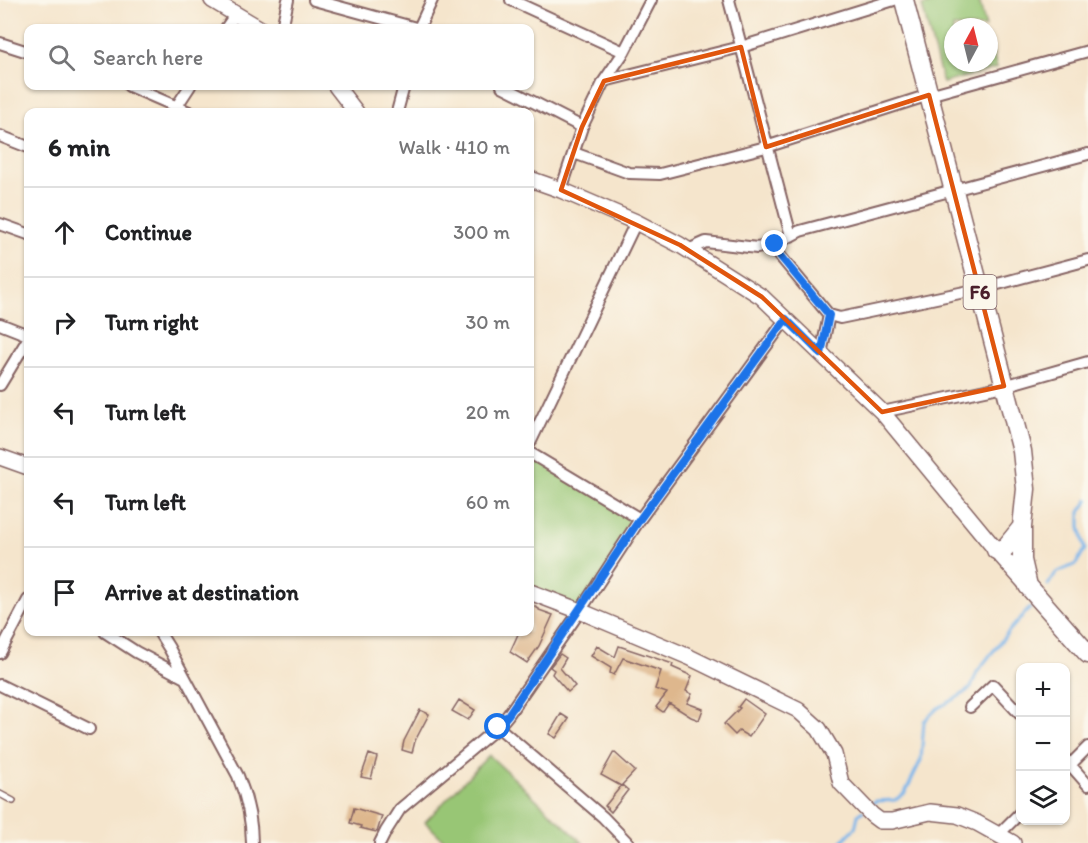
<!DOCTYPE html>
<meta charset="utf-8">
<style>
:root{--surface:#fff;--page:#f6f6f6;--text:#202124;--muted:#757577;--line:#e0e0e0}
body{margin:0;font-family:Itim,sans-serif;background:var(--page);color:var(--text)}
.controls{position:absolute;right:18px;bottom:18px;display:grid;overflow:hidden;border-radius:12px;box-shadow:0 2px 4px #0004}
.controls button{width:54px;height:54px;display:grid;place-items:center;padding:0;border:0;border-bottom:2px solid var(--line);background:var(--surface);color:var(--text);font:30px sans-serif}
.compass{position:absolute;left:944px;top:18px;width:54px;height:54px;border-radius:50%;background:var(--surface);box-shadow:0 2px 4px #0004;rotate:7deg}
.stop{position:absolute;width:18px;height:18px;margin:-14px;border:4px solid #1a73e8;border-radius:50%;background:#fff}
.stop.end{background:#1a73e8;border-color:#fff;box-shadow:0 2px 6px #0008}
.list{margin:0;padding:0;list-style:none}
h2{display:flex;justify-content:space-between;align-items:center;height:78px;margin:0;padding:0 24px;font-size:26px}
h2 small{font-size:20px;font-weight:400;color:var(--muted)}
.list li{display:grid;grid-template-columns:39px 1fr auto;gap:18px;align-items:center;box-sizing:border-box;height:90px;padding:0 24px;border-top:2px solid var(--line)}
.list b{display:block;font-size:22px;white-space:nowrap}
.list em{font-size:20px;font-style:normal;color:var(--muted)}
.icon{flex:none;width:33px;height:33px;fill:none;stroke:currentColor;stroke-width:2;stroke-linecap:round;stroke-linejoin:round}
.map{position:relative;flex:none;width:1088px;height:843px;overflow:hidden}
.search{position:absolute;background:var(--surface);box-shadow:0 2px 4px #0004;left:24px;top:24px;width:510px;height:66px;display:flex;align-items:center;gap:15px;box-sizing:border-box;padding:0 21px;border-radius:12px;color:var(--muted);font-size:22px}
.panel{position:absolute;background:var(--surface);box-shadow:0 2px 4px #0004;left:24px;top:108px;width:510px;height:528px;border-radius:12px}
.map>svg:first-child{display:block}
.green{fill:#98c675;stroke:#717250;stroke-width:1.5}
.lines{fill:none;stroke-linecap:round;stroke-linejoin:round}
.stream{stroke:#79b5eb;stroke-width:3}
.building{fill:#deb78d}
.lane-casing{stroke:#866463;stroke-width:8}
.street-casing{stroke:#866463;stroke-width:14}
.secondary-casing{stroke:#866463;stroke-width:18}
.highway-casing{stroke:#866463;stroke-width:21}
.lane{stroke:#fff;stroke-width:5}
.street{stroke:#fff;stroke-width:10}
.secondary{stroke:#fff;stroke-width:15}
.highway{stroke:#fff;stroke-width:18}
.route{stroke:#1a73e8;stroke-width:8}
.marked{fill:none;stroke:#e0560e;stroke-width:4.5;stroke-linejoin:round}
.labels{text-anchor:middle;stroke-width:4.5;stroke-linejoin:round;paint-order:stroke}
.shield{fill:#fbf7ec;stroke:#7f6065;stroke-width:1.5}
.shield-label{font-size:20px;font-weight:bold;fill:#4a1f2b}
</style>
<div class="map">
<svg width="1088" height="843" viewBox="0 0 1088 843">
<rect width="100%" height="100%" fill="#fbf7ec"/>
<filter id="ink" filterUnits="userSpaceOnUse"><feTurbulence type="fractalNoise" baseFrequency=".0167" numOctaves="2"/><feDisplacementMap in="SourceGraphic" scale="12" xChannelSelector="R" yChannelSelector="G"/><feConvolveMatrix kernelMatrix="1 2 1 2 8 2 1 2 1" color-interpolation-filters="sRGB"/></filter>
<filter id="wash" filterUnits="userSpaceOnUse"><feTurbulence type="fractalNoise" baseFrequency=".008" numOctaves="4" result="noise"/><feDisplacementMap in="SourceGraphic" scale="24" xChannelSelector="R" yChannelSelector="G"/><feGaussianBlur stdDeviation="1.35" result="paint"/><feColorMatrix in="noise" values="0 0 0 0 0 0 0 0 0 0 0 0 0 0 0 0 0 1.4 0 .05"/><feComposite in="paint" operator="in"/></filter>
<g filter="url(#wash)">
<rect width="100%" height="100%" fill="#f5e5cc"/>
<path class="green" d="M946 0H979L986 27H953V63H989V38L997 68 943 83 922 6Z
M530 453 640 519 580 611 530 592Z
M489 755 583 843H447L425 822Z"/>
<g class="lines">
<path class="stream" d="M1048 585 1056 573 1076 564 1085 549 1080 527V512L1088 500
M870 805 876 801 895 800 905 793 921 760 924 721 938 708 955 699 971 688 977 672 1009 631 1030 608
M840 843 855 828 858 815 863 811"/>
</g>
<g id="blocks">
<path class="building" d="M530 604 539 609V610L553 615 539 646 527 663 510 652 519 632H530Z
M597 646 615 657 619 646 673 664 672 667 692 676 686 691 692 694 687 703 703 709 699 720 691 717 669 703 663 712 656 707 667 693 655 689 661 671 623 658 614 675 610 673 611 668 591 656Z
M560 654 566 658 560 668 575 686 568 692 552 674 554 670 550 667Z
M744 699 765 714 749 737 739 731 735 735 724 724 740 708 738 707Z
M459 700 475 710 468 720 452 711Z
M420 710 429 714 415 741 412 753 402 750 404 741Z
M561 714 569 719 556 738 549 734Z
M614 752 635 771 622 785 628 790 611 812 605 806 622 785 621 786 601 775Z
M369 754 377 757 371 779 361 777Z
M354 808 382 816 377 832 360 828 361 826 350 823Z"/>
</g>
</g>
<g filter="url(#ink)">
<use href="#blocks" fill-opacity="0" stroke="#866463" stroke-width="1.5"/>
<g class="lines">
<defs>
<path id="lane" d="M0 794 13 801"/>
<path id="street" d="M314 0 416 28
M511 0 624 52
M729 0 791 236
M226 28 235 15
M282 28 288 0
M419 28 432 0
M0 43 28 52
M604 81 741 47 894 0
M129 86 189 112
M502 86 582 127
M173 112 190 86
M397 112 404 86
M0 136 28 147
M574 153 629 173 660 174 766 147 929 95 1088 51
M561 190 582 127 604 81 624 52 651 0
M0 224 28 234
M771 245 829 315 840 318 979 289 1088 260
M688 250 706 242 757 248 775 244 800 231 1088 154
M0 324 28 335
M821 354 829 315
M0 385 28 339
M882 412 1004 386 1088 362
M530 443 636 222
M530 453 640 519
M105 632 136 652 185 678
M159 632 169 648 238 776C247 798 252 819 252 843
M0 653 28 600
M0 685 89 729
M970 707 993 685 1020 714
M498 727 603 817 628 843
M1066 760 1088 785
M1066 769 1088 747
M999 834 1020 813
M380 843 386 831 400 809 498 727 508 715 580 611 640 519 786 319"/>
<path id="secondary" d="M212 0 259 28
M336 86 356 112
M530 179 561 190 636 222 680 245 762 297 882 412 996 550 1028 586
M0 457 28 467
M530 592 580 611 689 657 798 710 819 729 834 754 841 783 872 815 880 821H892L930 812 957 815 977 823 1013 843"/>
<path id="highway" d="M904 0 1022 451 1026 489 1022 527V560L1028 586 1088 654
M996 550 1005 548 1022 527"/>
</defs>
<use href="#lane" class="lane-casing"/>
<use href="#street" class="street-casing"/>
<use href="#secondary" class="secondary-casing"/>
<use href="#highway" class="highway-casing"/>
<use href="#lane" class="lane"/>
<use href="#street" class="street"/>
<use href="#secondary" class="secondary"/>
<use href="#highway" class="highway"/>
</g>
</g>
<g class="lines" filter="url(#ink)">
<path class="route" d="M498 727 508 715 640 519 786 319 821 354 829 315 771 245 775 244"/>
</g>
<path class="marked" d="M741 47 766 147 929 95 1004 386 882 412 762 297 680 245 561 190 582 127 604 81Z"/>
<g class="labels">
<rect class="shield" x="963.5" y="275" width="33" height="34" rx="4.5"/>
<g class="shield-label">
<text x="980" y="299">F6</text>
</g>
</g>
</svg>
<div class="controls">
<button>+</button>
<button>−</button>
<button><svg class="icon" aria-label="layers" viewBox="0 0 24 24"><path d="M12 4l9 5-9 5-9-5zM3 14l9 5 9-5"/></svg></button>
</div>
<svg class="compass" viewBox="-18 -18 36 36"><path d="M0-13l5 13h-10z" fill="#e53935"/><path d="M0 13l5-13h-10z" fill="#757577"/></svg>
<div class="stop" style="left:498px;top:727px"></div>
<div class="stop end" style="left:775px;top:244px"></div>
<div class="search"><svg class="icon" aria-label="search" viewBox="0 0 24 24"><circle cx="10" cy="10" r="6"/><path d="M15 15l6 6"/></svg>Search here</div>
<section class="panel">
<h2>6 min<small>Walk · 410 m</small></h2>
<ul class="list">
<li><svg class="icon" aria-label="ahead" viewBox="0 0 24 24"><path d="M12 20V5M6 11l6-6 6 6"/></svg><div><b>Continue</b></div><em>300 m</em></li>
<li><svg class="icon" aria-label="right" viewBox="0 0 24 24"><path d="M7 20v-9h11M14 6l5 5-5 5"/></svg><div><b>Turn right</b></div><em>30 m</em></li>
<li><svg class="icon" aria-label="left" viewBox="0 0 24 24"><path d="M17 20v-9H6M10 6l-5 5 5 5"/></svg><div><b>Turn left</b></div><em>20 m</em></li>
<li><svg class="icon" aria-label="left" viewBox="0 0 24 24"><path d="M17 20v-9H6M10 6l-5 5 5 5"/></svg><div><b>Turn left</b></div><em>60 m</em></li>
<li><svg class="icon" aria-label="arrive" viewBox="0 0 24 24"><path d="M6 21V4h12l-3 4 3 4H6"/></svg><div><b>Arrive at destination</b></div></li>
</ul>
</section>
</div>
